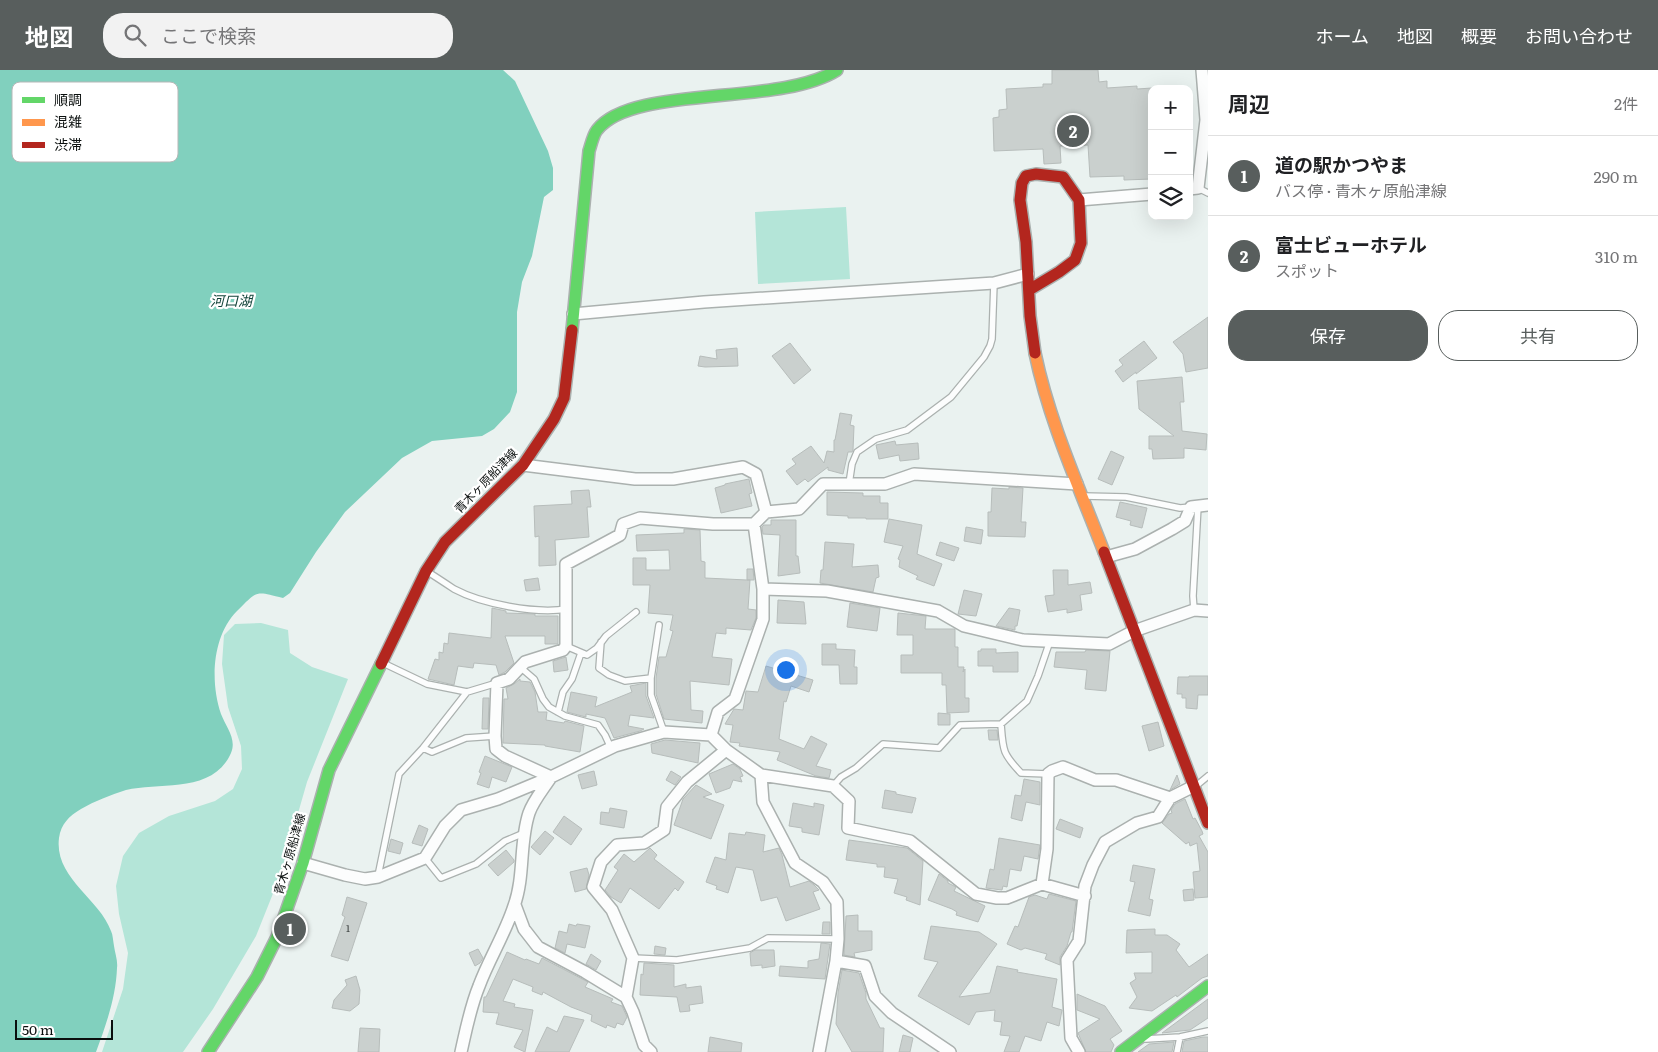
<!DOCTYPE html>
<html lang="ja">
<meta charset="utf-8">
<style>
:root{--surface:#fff;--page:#f2f2f2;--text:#202124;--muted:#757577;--line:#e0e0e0;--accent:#585e5d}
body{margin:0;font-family:Literata,"Noto Sans JP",serif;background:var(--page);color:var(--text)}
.controls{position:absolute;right:15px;top:15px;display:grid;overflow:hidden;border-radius:10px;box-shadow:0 5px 20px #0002}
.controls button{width:45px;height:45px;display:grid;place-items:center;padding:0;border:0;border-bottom:1px solid var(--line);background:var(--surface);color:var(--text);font:25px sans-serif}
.scale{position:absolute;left:15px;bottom:12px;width:98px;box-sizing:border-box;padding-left:5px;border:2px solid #0a0f0e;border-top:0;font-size:14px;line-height:18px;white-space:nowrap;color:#0a0f0e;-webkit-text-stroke:4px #fff;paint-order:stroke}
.you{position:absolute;left:785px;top:599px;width:18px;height:18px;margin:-12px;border:4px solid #fff;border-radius:50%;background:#1a73e8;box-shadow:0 0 0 8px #1a73e833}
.badge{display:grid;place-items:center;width:32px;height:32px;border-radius:50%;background:var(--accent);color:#fff;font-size:16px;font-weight:700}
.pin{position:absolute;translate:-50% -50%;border:2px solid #fff;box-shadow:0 1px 5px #0006}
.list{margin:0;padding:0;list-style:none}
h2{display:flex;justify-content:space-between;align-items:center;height:65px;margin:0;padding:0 20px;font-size:21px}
h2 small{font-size:16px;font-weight:400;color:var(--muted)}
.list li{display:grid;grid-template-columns:32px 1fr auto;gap:15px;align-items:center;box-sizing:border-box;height:80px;padding:0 20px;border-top:1px solid var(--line)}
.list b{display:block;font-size:19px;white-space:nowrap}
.list p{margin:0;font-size:16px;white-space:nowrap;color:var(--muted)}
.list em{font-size:16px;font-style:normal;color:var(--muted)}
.actions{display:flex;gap:10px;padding:15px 20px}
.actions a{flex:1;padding:11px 0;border:1px solid var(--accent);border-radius:20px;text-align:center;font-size:18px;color:var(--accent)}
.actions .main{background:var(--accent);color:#fff}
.icon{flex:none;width:28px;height:28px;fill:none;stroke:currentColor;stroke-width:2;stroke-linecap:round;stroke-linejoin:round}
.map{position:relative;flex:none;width:1208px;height:982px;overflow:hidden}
header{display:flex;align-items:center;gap:30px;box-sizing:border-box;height:70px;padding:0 25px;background:var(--accent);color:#fff}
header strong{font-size:24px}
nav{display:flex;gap:28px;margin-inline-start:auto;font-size:18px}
.search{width:350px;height:45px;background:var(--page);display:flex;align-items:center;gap:12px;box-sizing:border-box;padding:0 18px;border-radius:20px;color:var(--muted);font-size:19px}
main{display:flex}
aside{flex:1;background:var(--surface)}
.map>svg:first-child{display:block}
.green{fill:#b4e5d8}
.water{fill:#81d0be}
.building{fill:#cad0ce;stroke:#b7bdbb}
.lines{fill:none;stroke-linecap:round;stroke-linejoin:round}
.lane-casing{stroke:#abb1af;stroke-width:8}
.street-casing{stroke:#abb1af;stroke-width:14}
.fast-casing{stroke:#abb1af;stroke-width:14}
.slow-casing{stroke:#abb1af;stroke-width:14}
.jam-casing{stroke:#abb1af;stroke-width:14}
.lane{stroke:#fcfdfd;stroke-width:5.5}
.street{stroke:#fcfdfd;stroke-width:11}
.fast{stroke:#63d668;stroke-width:11}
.slow{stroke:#ff974d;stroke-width:11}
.jam{stroke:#b3261e;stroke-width:11}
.labels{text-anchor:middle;stroke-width:4.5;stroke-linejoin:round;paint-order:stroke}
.number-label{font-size:10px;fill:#3a3f3e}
.street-label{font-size:12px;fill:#0a0f0e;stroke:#fff}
.water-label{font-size:14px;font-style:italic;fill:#0d3f35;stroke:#fff}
.key{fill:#fff;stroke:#b6b7b7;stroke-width:1}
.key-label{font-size:14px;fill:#0a0f0e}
</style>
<header>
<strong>地図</strong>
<div class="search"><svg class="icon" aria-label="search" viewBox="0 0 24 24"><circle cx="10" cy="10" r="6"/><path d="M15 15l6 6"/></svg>ここで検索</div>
<nav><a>ホーム</a><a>地図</a><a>概要</a><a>お問い合わせ</a></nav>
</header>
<main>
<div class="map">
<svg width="1208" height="982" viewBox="0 0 1208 982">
<rect width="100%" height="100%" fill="#eaf2f0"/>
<path class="green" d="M846 137 850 209 758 214 755 142Z
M261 553 288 560 290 583 312 597 348 609 307 712 280 806 256 866 213 939 183 982H102L123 919 128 883 119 844 116 816 123 786 139 763 169 746 215 731 233 719 242 699 241 676 228 637 222 594 224 565 235 554Z"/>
<path class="water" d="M0 0H503L515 11 548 81 553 98V120L544 127 532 186 522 212 517 242V322L510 342 494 359 482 366 432 371 402 388 345 442 316 482 290 523 283 528C255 521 258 520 237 541 212 566 210 612 221 644 226 657 237 669 231 683 213 724 160 712 126 720 110 725 95 731 81 739 69 746 61 754 59 768 54 808 99 828 111 861 113 865 113 871 114 876 115 883 118 891 117 898 116 927 106 955 96 982H0Z"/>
<path class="building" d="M1052 0H1098L1099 12 1107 11V18L1137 16V19L1152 18V109L1124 110V106L1090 107 1088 75 1060 76 1061 93 1044 94 1043 79 994 81 993 48 999 47V40L1007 39 1006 19 1043 17V14H1052Z
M1208 247V298L1186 302 1183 284 1173 272Z
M1144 271 1157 288 1136 304V302L1123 312 1115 301 1123 295 1119 290Z
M790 273 811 300 794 314 772 286Z
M737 278 738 296 705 297 698 296 700 286 717 289 716 280Z
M1182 307 1184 332H1180L1182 361 1207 364 1206 380 1184 378V388L1153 389 1152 379H1149V366H1174L1139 339 1137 311Z
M840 343 852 345 850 355 854 356 853 380 852 382H848L843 404 828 400V397L808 412 805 409 797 415 786 401 796 394 792 389 811 376 824 393 827 381 834 382V370H835Z
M895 371 896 375 918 373 919 389 900 391 899 385 879 389 876 375Z
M1111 381 1124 387 1112 415 1098 409Z
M749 409 752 423 749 424 752 436 721 443 715 418 725 415V414Z
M1009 417 1023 418 1021 452H1026L1025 467 988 466V442H991L992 418 1009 419Z
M589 420 591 437H587L589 467 555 470 556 495 539 496V466L535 467 534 436 572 434 571 421Z
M827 422 863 423V426H880V433H888V449H866V448H848V446L827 445Z
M1120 432 1147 438 1142 458 1130 455 1131 451 1116 447Z
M889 449 922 455 917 484 942 494 934 516 916 509 918 506 899 497 900 490 898 489 903 476 884 472Z
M771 450H796V486H798L800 503 778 506 780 465 763 464 762 457 764 455H771Z
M966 457 983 460 981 474 964 471Z
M684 459 700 460 701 491 705 492V508L747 510V499H753L754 510H747H750L748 539 756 540V548L751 560 726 558V564L716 563 712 587 732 589 729 615 690 611 691 640 703 641 702 653 664 649 656 624V608L659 587H666L673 561 670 560 673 545 648 543 650 515H633V488H646V500H670L669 480 637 481 636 465 684 463Z
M825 472 854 474 852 497 878 495 879 507 876 508 873 522 820 513 821 500H823Z
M940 472 959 478 954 491 936 485Z
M1053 500H1068V515L1090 512 1092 523 1080 525 1082 540 1067 543V539L1048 542 1045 526 1054 525Z
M538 508 540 520 526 521 524 510Z
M964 520 982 524 976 546 958 544Z
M778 530 804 532 806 554 777 553Z
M850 533 880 538 877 561 847 557Z
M492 538 506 541V543L535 544V546H558V574H545V566H505L514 593 505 602 499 605 496 595 474 593 473 598 458 596 454 615 428 609 435 589 439 590V582L443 583 444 573 448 574 449 563 491 568Z
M1009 538 1020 540 1017 556H1015V560L996 556Z
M898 543 926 546 925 559H955V577H958V597H964L963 602 965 599V628H969V642L947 643 946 615H942V603H901V585H913V565H897Z
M822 574H836V579L855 580 854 597H857V614H840L839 595H822Z
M981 579H996V583L1018 582V602H993V596H978V581H981Z
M1086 580 1110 581 1106 621 1085 619 1087 600 1054 597 1056 582H1085Z
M566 587 568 600 554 602 553 591Z
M766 596 813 610 809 622 791 616 786 632 784 631 779 669 804 679 811 666 827 674 816 696 831 700 829 708 816 706 777 690 780 682 739 676 740 673 730 672 733 655 725 654 734 639 743 640 746 621 758 622Z
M1189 606H1208V625H1198L1197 639 1186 638V628H1182V624H1177L1178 607H1189Z
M520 609V611L530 612 535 622 538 642H547L546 650 564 653 565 651 584 656 580 682 545 676V675L503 673 504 629H508L506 618 514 614Z
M646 613V626L654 648 630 645 628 656 644 659 640 661 614 668 605 648 586 644V647L567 642 571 622 597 627 595 637 632 622 630 616Z
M483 628H489L488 659H482Z
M938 643 950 644V655H938Z
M1158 652 1164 676 1149 681 1142 656Z
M988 660H997L998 670H989Z
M665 670 700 673 698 693 652 683 651 674Z
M485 686 512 697 506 712 492 707 489 718 477 714 481 703 479 702Z
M733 694 740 699 743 706 740 707 742 712 733 710 730 718 716 723 709 704Z
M594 701 597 715 582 719 578 705Z
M671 701 681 707 675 715 666 710Z
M1177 705 1180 714 1170 720Z
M1024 709 1040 712V735L1026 732 1022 751 1011 748 1015 725 1021 726Z
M696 715 712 724 703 727 724 735 711 769 674 755 683 729Z
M885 720 896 722V724L916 728 912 743 882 738Z
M1185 729 1193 749 1195 748 1202 761 1203 764 1199 766 1208 782V827L1195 828 1193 802 1200 801 1197 773 1190 776 1189 772 1186 774 1162 753 1169 744 1172 743 1171 740 1175 734Z
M793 733 814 737V733L824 735 819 765 802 762V758L789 756Z
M610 738 627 741 624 758 600 754 601 742 609 743Z
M564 746 582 759 571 775 553 762Z
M1060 749 1083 758 1080 768 1056 759Z
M419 755 428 759 422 776 412 773Z
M545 761 554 768 540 785 531 777Z
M746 762 765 765 763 782 779 778 782 785 790 817 809 811 814 815 819 820 813 822 820 839 786 851 777 827 761 831 753 800 736 797 728 823 716 819 717 816 706 812 715 787 726 790 729 763 745 765Z
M999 768 1040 775 1038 789 1024 786 1021 801 1010 799 1007 817 1003 816 1002 820 986 818 990 799 994 800Z
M391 769 403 773 400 784 388 781Z
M849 770 907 778 923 791 920 835 906 830 907 827 894 823 898 809 884 807 885 797H877V794L846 790Z
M650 778 657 785 654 789 684 812 678 821 675 818 659 839 630 818 621 833 611 827 605 820 618 800 614 797 624 784 634 792Z
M506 780 514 790V792L498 806 488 795Z
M1133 795 1155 799 1149 829 1153 830 1150 846 1128 841 1135 812 1130 811Z
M587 798 589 805 586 819 575 822 570 802Z
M939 804 948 811V813L956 817 954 821 985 836 978 852 956 845 957 842 952 839 928 830Z
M1193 819 1194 830 1184 831 1183 820Z
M1049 824 1076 831 1072 862H1071L1067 876 1060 887V895L1045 889 1047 884 1025 878 1021 880 1007 874 1015 856 1018 857 1029 827 1035 825 1047 829Z
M347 827 367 833 348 891 331 886 345 847 342 845Z
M858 845V861H872V880L854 883 855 887 844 885 846 846Z
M823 852H830V864H822Z
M569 854 576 856 577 854 590 856 585 878 567 874 565 883 555 878 559 861 567 863Z
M931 856 979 862 997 874 959 927 990 923 997 896 1018 900 1017 902 1057 909 1052 937 1062 940 1059 956 1047 952 1041 971 1025 966 1019 982H1004L1010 966 1000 965 1002 952 994 951 995 940 976 942 969 955 918 926 938 892 924 889Z
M1155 859V865H1167L1180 874 1176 880 1189 897 1208 884V906L1202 908 1177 927 1176 925 1152 941 1129 938 1137 927 1130 913 1136 909 1134 903H1152V882L1126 883 1127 860Z
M821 873 830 874 825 909 779 906 780 896 808 898V891L819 889Z
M655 876 666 878 665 885 654 884Z
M478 879 483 888 480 893 475 896 469 883Z
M755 880H774L775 896 762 898V895L751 896 750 883Z
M507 882 525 890 526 889 539 894 542 888 588 912 585 917 613 929 611 932 622 936 627 947 623 955 617 953 615 958 607 955 606 958 591 951 592 945 571 937 543 922 542 925 532 921 533 917 513 909 503 931 515 934 514 937 533 940 525 982 514 977 523 960 496 954 499 943 483 942 484 927H486Z
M591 884 601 891 596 900 586 894Z
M644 893 674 895V917L686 914V918L701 916 703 933 689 935 690 941 680 942 677 927 640 925 641 904 643 905Z
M842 900 859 903 866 923V929L880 958H884L883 982H852L836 954 838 923Z
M356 906 360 920 359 934 350 941 332 938 334 930 347 915 345 910Z
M1077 924 1105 936 1122 961 1110 969 1114 975 1111 982H1086L1078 963 1100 949 1077 940Z
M1208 929V948L1190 960 1162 963Z
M564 946 584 950 569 982H535L547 957 557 962Z
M360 958 380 959 379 982H358Z
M903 965 913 968 910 982H899Z
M710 967 742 973 741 982H708Z
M1203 967H1208V982H1182L1184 971Z
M1174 972 1172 982H1138L1149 974Z"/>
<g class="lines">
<defs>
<path id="lane" d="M1198 118 1208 123
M849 414 852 394 857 382 876 369 907 360 951 327 984 287 990 276 992 269 994 213
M1084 426 1126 427 1180 438 1191 437
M428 502C436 507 445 513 454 519 482 534 535 544 567 539
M1194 540 1193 526 1198 436
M659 555 651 608V625L664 662
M601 572 599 598 609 605 625 611 651 608
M566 576 587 585 597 578 606 566 636 542
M383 593 427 614 467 622 497 613
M520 597 534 609 543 629 549 637 565 646 598 655 605 665 611 678
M558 642 563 622 572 609 581 583
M1001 654C1003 680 1002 683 1021 703L1048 704
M423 678 432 682 466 668 495 666
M833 716 841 707 856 698 883 674 939 678 960 655 1001 654 1027 631 1038 606 1050 571
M1196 716 1208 706
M425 788 441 808 476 794 505 771 524 763
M378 806 399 704 423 678 467 622
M633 888 677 890 750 878 768 868 838 869
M1146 969 1180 967 1208 961
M1177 982 1180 967"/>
<path id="street" d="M1189 119 1198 118 1206 50 1202 0
M1079 130 1152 124
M573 244 704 232 994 213 1028 204
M523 395 635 409H673L743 397 756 404 766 442 754 454 763 519V549L735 629 718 642 711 665 726 680 761 705 763 732 795 793 823 812 837 832 838 869 836 891 865 896 875 926 892 943 950 982
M766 442 799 439 823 414H885L914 404 1077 414
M1106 487 1135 479 1172 459 1185 451 1191 437 1208 435
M763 519 827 521 938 541 964 556 1023 570 1109 574 1134 561 1194 540 1208 541
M761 705 833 716 849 731 848 758 910 771 976 824 997 828H1007L1042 814 1085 826
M303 793 345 805 365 809 378 807 425 788 445 756 461 740 498 729 551 707 615 676 664 662 711 665
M1042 814 1047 779 1048 704 1052 701 1063 697 1095 710H1116L1170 728
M515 835 524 859 538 877 585 902 626 927
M461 982C466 960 470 938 479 916 489 889 505 864 514 836 525 806 519 773 529 743 533 731 544 718 551 707L505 686 496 679 495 666 497 613 509 609 525 592 563 580 566 576V494L620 465 623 454 640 448 713 454H754
M651 982 644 975 633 942 626 927 633 888 612 840 593 817 601 792 617 775 644 773 664 760 667 737 687 712 726 680
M819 982 836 891
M1079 982 1071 968 1067 890 1079 871 1085 816 1093 795 1105 772 1137 753 1158 747 1170 728 1194 716"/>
<path id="fast" d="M572 260 589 81C591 75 593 65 597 60 632 14 779 37 837 0
M208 982 257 907 277 867 303 793 329 700 381 594
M1121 982 1208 916"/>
<path id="slow" d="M1035 283C1049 351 1079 417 1104 482"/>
<path id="jam" d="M1029 220 1059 202 1075 190 1081 173 1079 130 1063 107 1036 104 1026 106 1022 113 1020 130 1026 172 1030 246 1035 283
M1104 482 1208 753
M381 594 426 501 445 472 523 395 554 349 564 328 572 260"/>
</defs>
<use href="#lane" class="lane-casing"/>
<use href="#street" class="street-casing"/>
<use href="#fast" class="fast-casing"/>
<use href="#slow" class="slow-casing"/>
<use href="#jam" class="jam-casing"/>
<use href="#lane" class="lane"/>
<use href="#street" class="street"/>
<use href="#fast" class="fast"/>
<use href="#slow" class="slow"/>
<use href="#jam" class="jam"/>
</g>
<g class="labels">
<g class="number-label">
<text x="348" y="862">1</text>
</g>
<g class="street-label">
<text transform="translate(486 411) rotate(-46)" y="4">青木ヶ原船津線</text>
<text transform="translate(290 784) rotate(-74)" y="4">青木ヶ原船津線</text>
</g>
<g class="water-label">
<text x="231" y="236">河口湖</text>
</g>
</g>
<rect x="12" y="12" width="166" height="80" rx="8" class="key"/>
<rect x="22" y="27" width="23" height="6" fill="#63d668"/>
<rect x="22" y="49" width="23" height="7" fill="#ff974d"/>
<rect x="22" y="72" width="23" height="6" fill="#b3261e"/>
<g class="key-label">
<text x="54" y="35">順調</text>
<text x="54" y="57">混雑</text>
<text x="54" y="80">渋滞</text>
</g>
</svg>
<div class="controls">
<button>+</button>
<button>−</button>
<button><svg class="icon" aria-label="layers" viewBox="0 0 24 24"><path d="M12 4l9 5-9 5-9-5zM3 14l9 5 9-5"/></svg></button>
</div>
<div class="scale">50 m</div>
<div class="you"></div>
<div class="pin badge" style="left:290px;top:859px">1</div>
<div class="pin badge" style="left:1073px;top:61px">2</div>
</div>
<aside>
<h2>周辺<small>2件</small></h2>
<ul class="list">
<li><span class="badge">1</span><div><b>道の駅かつやま</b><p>バス停 · 青木ヶ原船津線</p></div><em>290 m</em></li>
<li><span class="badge">2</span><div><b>富士ビューホテル</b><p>スポット</p></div><em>310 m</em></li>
</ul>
<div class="actions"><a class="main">保存</a><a>共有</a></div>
</aside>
</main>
